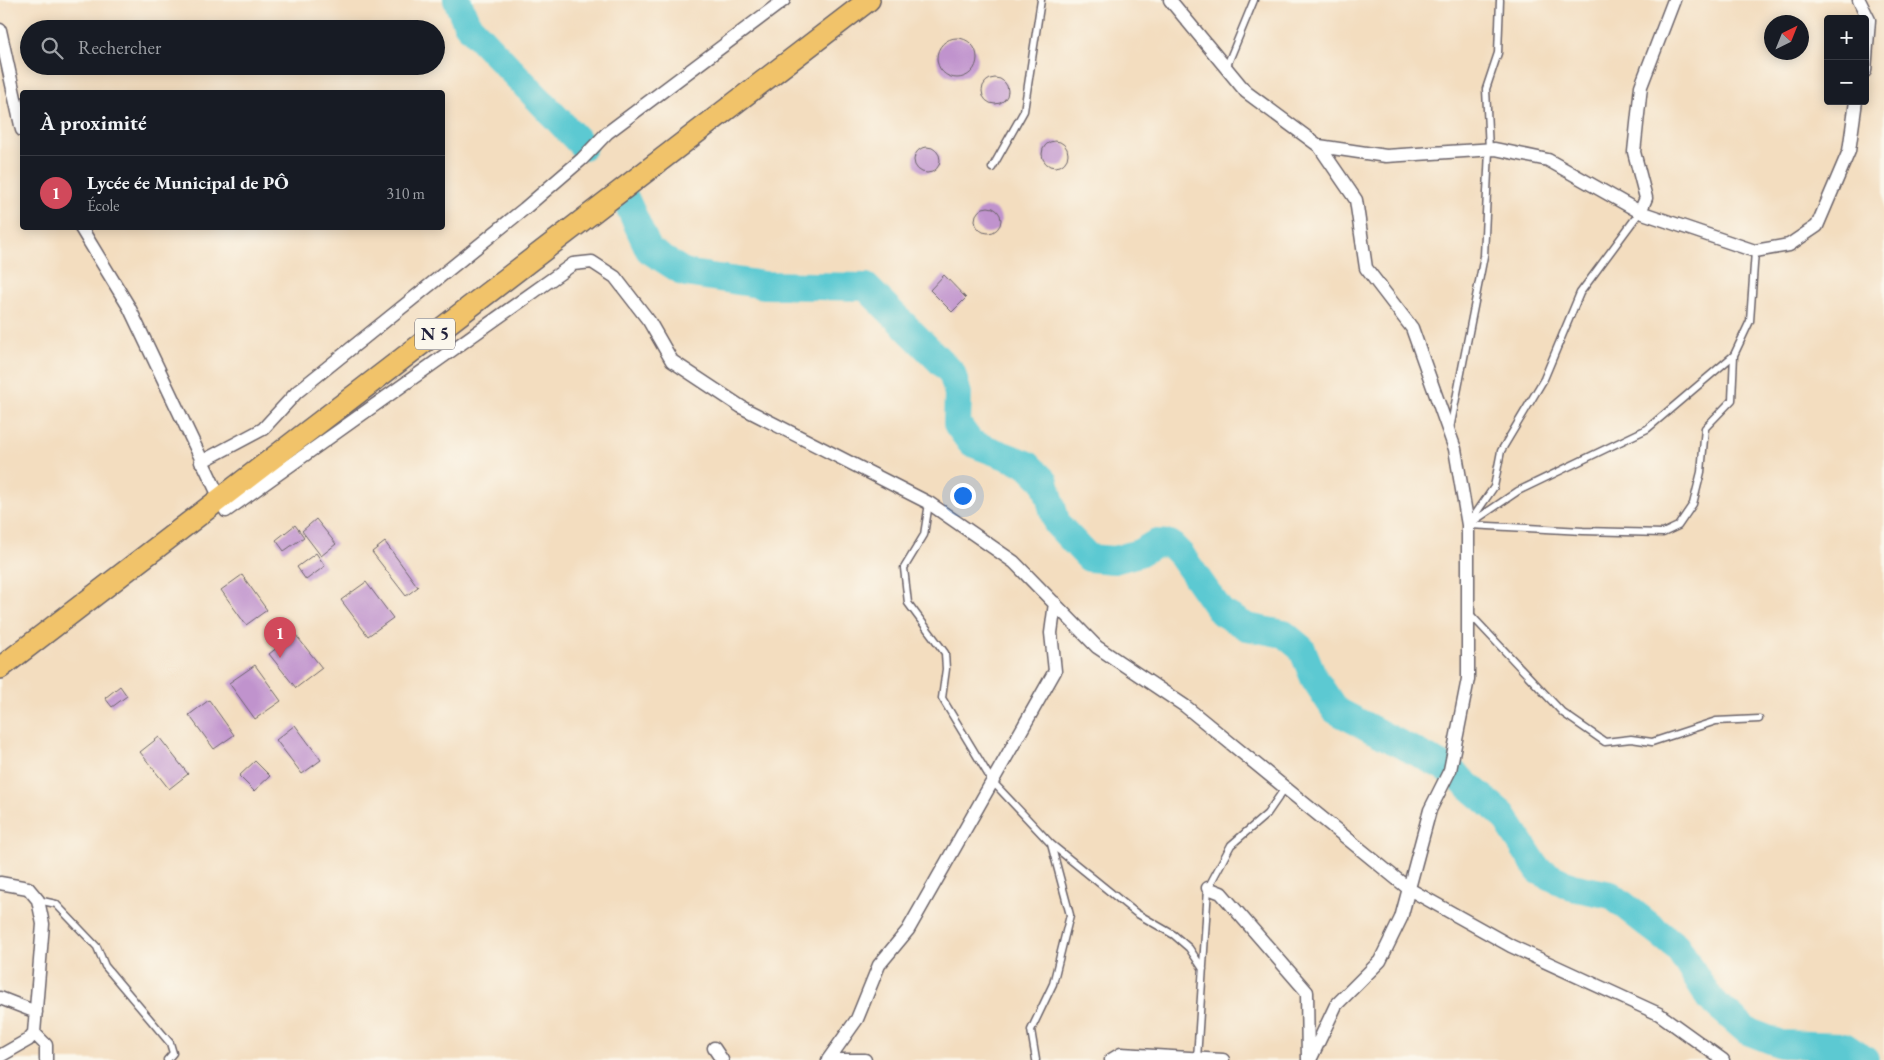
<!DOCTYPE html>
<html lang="fr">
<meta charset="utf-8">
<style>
:root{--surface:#171b24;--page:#242831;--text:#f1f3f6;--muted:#9ea1a6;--line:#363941;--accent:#d1495b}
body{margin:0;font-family:"EB Garamond",serif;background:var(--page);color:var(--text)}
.controls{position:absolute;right:15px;top:15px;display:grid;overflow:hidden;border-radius:5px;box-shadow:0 2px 12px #0003}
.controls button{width:45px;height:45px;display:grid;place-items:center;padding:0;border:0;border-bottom:1px solid var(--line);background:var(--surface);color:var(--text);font:25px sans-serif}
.compass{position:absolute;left:1764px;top:15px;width:45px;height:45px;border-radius:50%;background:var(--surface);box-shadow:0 2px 12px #0003;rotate:43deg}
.you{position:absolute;left:962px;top:495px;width:18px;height:18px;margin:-12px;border:4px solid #fff;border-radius:50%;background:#1a73e8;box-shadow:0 0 0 8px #1a73e833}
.badge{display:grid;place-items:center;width:32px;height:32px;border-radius:50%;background:var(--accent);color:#fff;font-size:16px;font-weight:700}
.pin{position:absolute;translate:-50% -41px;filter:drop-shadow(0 1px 2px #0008)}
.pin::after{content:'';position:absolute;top:26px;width:18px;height:15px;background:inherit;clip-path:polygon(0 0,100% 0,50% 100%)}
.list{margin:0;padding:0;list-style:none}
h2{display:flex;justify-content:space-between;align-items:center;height:65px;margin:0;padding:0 20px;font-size:21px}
h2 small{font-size:16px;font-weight:400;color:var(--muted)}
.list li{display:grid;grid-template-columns:32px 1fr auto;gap:15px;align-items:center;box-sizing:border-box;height:75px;padding:0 20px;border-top:1px solid var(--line)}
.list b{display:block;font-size:19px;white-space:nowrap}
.list p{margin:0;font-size:16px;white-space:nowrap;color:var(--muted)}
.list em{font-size:16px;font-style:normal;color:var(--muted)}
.icon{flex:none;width:28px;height:28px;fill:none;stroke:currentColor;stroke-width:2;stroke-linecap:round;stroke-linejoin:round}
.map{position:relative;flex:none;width:1884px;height:1060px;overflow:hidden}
.search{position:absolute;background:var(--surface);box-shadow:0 2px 12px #0003;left:20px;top:20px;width:425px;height:55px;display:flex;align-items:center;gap:12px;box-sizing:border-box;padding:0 18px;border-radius:28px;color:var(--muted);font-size:19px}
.panel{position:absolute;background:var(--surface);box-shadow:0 2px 12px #0003;left:20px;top:90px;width:425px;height:140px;border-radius:5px}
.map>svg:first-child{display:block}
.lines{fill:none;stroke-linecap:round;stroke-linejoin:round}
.river{stroke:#5cc9d2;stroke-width:28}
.building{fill:#c093cd}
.service-casing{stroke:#6b6369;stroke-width:9}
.minor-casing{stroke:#6b6369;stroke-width:15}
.trunk-casing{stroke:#6b6369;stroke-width:24}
.service{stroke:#fff;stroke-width:6}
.minor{stroke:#fff;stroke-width:12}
.trunk{stroke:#f1c36a;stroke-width:21}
.labels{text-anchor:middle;stroke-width:4;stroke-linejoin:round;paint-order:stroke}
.shield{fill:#fbf7ec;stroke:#636270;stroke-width:1}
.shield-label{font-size:18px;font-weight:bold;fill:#22223b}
</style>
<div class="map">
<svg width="1884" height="1060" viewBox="0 0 1884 1060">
<rect width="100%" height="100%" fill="#fbf7ec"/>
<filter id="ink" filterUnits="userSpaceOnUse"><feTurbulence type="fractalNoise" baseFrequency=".02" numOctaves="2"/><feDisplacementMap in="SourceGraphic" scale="10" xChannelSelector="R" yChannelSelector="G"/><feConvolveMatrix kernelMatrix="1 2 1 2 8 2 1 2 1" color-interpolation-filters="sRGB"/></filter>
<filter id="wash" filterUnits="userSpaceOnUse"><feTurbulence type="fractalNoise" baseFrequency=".0096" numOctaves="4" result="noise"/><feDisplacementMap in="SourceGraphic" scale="20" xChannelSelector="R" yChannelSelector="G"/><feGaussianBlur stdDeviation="1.12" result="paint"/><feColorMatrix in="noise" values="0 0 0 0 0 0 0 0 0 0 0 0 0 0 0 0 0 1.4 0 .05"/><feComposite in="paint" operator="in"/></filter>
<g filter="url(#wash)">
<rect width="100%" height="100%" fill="#f3ddbf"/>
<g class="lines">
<path class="river" d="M457 0 467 24 583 146
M626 200 649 250 685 273 764 285 866 287 952 373 958 394 957 424 971 443 1027 464 1045 482 1057 524 1089 558 1114 560 1139 553 1156 543 1170 544 1181 555 1221 612 1247 627 1284 634 1302 649 1314 678 1335 710 1450 770 1503 815 1539 871 1572 887 1611 895 1678 948 1709 998 1747 1031 1781 1044 1844 1046 1865 1060"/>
</g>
<g id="blocks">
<path class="building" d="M937 58a20 20 0 1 1 40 0a20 20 0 1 1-40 0Z
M982 91a13 13 0 1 1 26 0a13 13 0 1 1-26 0Z
M1042 154a13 13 0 1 1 26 0a13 13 0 1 1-26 0Z
M914 160a13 13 0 1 1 26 0a13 13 0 1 1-26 0Z
M975 220a13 13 0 1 1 26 0a13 13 0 1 1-26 0Z
M944 275 966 298 952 312 930 290Z
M316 519 336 544 321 556 302 531Z
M295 525 304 537 284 551 276 540Z
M385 542 418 587 406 596 372 552Z
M316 553 325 566 306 580 297 567Z
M242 575 267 610 246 625 221 590Z
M366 582 393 618 368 636 341 600Z
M295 634 322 668 296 688 269 654Z
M255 665 281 701 255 719 229 683Z
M120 686 127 696 112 707 105 698Z
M209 700 234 735 214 749 189 715Z
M295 725 321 760 302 774 276 740Z
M159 737 188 774 169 789 140 752Z
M255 761 270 776 254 791 239 776Z"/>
</g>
</g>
<g filter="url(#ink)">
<use href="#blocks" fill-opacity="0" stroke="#6b6369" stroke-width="1"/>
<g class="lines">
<defs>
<path id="service" d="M1226 68 1254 0
M992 168 1024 111 1041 0
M1450 429 1484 256 1489 150 1486 89 1498 53 1500 0
M929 503 924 535 904 568 908 603 945 653 946 669 942 698 992 781 1051 844 1136 913 1174 935 1189 948 1203 969
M1470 522 1494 487 1501 451 1544 379 1580 293 1640 212
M1468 525 1518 491 1647 429 1734 355 1750 321 1755 251
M1469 525 1583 531 1663 533 1678 526 1693 504 1701 472 1705 428 1732 400 1734 355
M1469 613 1563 713 1605 742 1631 739 1652 742 1716 721 1759 719
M38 900 56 904 97 947 105 966 170 1043 173 1053 167 1060
M1197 1059 1208 888 1231 845 1267 814 1285 788
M1036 1060 1031 1030 1053 984 1070 915 1051 844"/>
<path id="minor" d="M1170 0 1246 92 1319 146 1356 200 1366 268 1412 328 1455 449 1468 525V679L1450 770 1430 810 1401 918 1380 961 1336 1005 1310 1060
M1859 0 1869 20 1865 71
M0 30 22 130
M1319 146 1386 156 1495 149 1548 160 1640 212 1755 251 1789 245 1817 226 1849 151 1856 101
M1640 212 1646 198 1634 152 1641 86 1674 0
M81 228 129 307 226 511 573 264 592 262 615 277 649 321 672 361 743 408 929 503 1014 562 1097 647 1185 706 1409 889 1511 946 1659 1014 1723 1060
M201 462 263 429 297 392 524 209 582 159 607 133 784 0
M0 883 28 888 38 900 43 924 34 1033 28 1040 0 1056
M1208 888 1221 893 1307 992 1308 1060
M0 998 36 1012
M34 1033 46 1045V1060
M714 1048 722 1060
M828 1060 857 1019 879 965 908 930 1055 671 1051 633 1055 603
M828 1060H865
M1111 1060 1121 1054 1223 1060"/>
<path id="trunk" d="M0 668 869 0"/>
</defs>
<use href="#service" class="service-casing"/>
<use href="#minor" class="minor-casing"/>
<use href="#trunk" class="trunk-casing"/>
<use href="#service" class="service"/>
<use href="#minor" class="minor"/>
<use href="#trunk" class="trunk"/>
</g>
</g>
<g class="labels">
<rect class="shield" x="415" y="318.5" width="40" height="31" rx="4"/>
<g class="shield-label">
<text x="435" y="340">N 5</text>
</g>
</g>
</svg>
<div class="controls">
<button>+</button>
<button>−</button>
</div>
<svg class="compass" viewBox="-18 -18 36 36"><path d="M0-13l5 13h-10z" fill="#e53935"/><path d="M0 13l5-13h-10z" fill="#9ea1a6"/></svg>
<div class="you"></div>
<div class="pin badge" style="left:280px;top:658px">1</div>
<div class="search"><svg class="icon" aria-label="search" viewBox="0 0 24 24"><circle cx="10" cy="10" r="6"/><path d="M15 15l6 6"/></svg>Rechercher</div>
<section class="panel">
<h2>À proximité<small></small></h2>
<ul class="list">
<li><span class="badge">1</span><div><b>Lycée ée Municipal de PÔ</b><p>École</p></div><em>310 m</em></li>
</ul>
</section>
</div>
